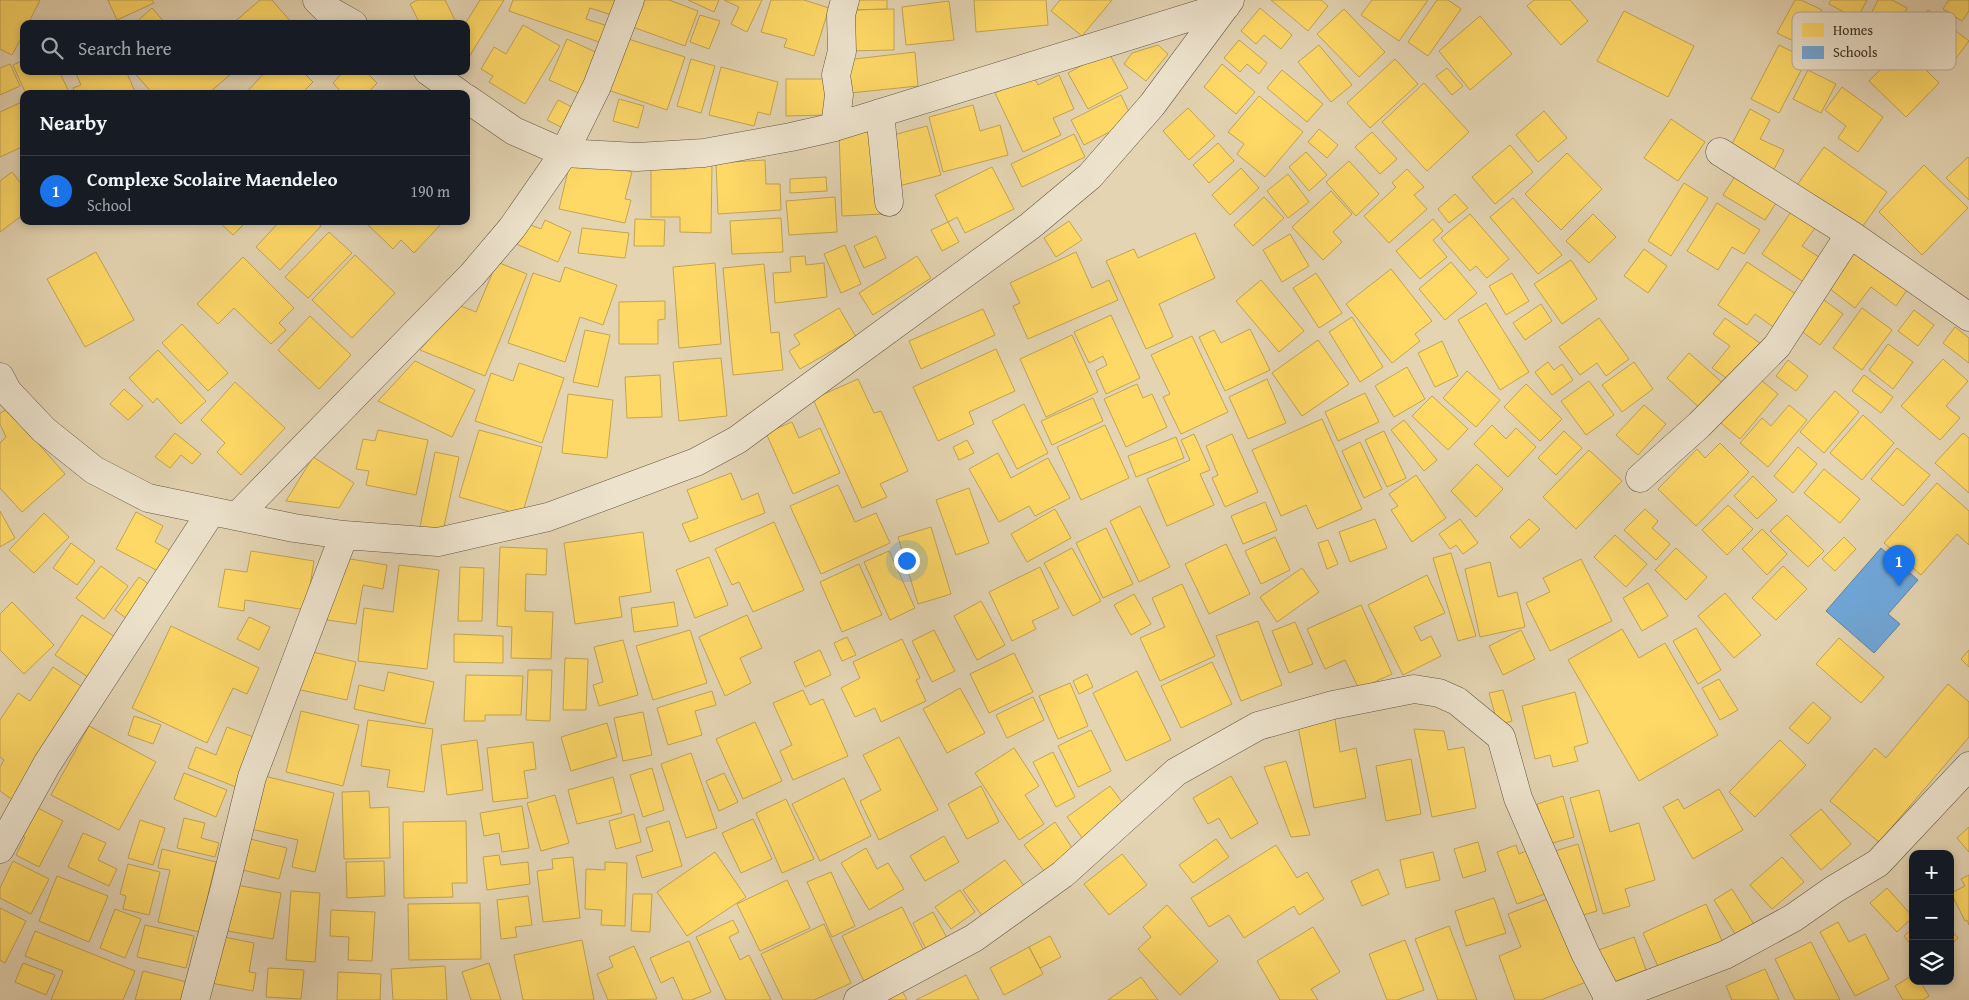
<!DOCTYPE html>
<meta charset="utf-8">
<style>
:root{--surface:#171b24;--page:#242831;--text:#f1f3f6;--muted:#9ea1a6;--line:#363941;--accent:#1a73e8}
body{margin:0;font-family:"Gentium Book Plus",serif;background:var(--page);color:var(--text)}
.controls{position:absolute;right:15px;bottom:15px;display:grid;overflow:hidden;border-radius:10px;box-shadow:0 2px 8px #0003}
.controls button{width:45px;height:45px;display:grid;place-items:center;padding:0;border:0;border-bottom:1px solid var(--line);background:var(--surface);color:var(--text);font:25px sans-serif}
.you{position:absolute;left:906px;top:560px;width:18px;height:18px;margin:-12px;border:4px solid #fff;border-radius:50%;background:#1a73e8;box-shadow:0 0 0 8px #1a73e833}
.badge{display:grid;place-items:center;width:32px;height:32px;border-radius:50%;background:var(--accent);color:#fff;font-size:16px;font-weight:700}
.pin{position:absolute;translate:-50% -41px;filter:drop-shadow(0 1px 2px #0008)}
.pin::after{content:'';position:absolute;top:26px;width:18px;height:15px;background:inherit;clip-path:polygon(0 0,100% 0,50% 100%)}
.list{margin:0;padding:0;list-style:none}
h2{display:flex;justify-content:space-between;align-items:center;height:65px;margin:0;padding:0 20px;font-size:21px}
h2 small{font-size:16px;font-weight:400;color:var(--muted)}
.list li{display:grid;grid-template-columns:32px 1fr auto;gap:15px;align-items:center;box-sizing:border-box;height:70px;padding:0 20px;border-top:1px solid var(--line)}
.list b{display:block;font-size:19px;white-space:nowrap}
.list p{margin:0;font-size:16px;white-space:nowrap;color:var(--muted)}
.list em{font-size:16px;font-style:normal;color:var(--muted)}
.icon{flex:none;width:28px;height:28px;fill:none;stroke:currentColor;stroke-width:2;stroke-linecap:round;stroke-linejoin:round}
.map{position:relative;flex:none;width:1969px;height:1000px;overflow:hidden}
.search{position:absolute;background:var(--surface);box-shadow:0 2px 8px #0003;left:20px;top:20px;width:450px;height:55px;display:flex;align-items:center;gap:12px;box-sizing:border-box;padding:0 18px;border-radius:10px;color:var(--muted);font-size:19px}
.panel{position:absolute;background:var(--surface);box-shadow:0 2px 8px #0003;left:20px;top:90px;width:450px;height:135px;border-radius:10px}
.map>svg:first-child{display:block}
.homes{fill:#ffd966;stroke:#c3a551}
.schools{fill:#6fa8dc;stroke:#5e83a3}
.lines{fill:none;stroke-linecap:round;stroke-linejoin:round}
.minor-casing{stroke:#635644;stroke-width:29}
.minor{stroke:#ede3cd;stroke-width:28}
.key{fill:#ede3cd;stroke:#b7ac99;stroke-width:1}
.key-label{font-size:14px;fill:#382c1f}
</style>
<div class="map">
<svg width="1969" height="1000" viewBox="0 0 1969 1000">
<rect width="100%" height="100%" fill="#e4d4b2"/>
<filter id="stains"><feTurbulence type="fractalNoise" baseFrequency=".004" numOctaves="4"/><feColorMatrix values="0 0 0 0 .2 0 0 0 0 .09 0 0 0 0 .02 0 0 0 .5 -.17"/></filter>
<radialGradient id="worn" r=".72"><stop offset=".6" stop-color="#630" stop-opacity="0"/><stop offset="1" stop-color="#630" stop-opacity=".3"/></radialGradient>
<path class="homes" d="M0 0H40L28 24H24V33L12 55 0 49Z
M108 0H152L154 3 117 20Z
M260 0H272L291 22 289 24H232Z
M417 0H445L457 24H420L410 4Z
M480 0H504L469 57 466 56 465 24Z
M513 0H624L618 17 590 8 586 19 611 27 605 44 509 11Z
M640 0H669L698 11 685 46 630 26Z
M688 0H719L714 12Z
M724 0H762L747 32 731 24 739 7Z
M771 0H804L829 8 814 56 784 47 787 39 761 32Z
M851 0H887V9L851 10Z
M974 0H1046L1048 25 976 32Z
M1060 0H1112L1082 36 1051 11Z
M1271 0H1321L1328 6 1308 31Z
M1372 0H1428L1399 41 1361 15Z
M1437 0H1448L1461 9 1428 56 1408 42Z
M1534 0H1570L1588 21 1561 45 1527 6Z
M1795 0H1801L1822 10 1804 46 1777 33Z
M1831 0H1867L1857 19 1829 4Z
M1878 0H1892L1907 8 1891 41 1864 27Z
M1949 0H1969V11L1962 21 1943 9Z
M949 1 954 40 906 45 902 7Z
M152 8 166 24H134Z
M1260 8 1292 35 1281 49 1264 35 1256 44 1241 31Z
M894 9V50L846 51 845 10Z
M1344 9 1385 52 1359 77 1317 34Z
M1928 10 1969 41 1947 70 1906 38Z
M1624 11 1694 46 1668 97 1597 61Z
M700 15 720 21 709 49 690 42Z
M1480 16 1512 54 1470 90 1439 51Z
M523 25 560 46 525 104 489 82 493 76 481 69 494 47 506 54Z
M622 37 685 57 667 110 605 89Z
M567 39 600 54 581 94 549 80Z
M1239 40 1267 63 1259 74 1247 64 1240 72 1224 58Z
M1158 45 1168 54 1146 81 1124 64 1132 53Z
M1319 45 1352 85 1331 102 1298 62Z
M1779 45 1807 59 1779 113 1751 99Z
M1903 47 1939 83 1906 117 1869 81Z
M1108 51 1128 88 1088 109 1068 73Z
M915 52 918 86 850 93 846 60Z
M691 59 715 66 701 113 677 106Z
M1395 59 1418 84 1370 128 1347 103Z
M24 60V71H59L70 94H26L13 65Z
M10 64 20 86 0 95V68Z
M1222 64 1255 92 1236 114 1204 87Z
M721 67 778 82 770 115 758 112 754 126 709 115Z
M1447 68 1463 86 1452 95 1436 76Z
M1282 70 1323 104 1307 122 1267 88Z
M1808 70 1836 84 1821 113 1793 99Z
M75 71H126L136 94H76L73 88 81 85Z
M133 71H234L208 94H153Z
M266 71H302L313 82 301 94H245Z
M344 71H365L377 83 367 94H343L333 83Z
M1033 75 1038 85 1059 75 1074 109 1053 118 1061 135 1023 152 995 93Z
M786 79H826V115L786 116Z
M1424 83 1469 132 1427 171 1382 122Z
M1842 87 1883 117 1858 152 1838 138 1846 126 1825 110Z
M1121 95 1133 120 1084 145 1071 120Z
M1259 96 1303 132 1265 177 1237 154 1244 144 1228 132Z
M619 99 644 106 638 128 613 121Z
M558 100 574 108 563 128 547 120Z
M24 101V146L0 157V112Z
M973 105 980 131 1000 125 1008 155 943 172 929 117Z
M1188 108 1215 136 1189 160 1163 131Z
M1750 109 1770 120 1760 139 1784 150 1773 171 1730 148Z
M1544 111 1567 138 1538 162 1516 135Z
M1671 119 1705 142 1678 181 1644 158Z
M927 126 941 175 899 186 886 137Z
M1319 129 1338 145 1327 158 1308 142Z
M878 131 882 214 842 216 839 133Z
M1372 132 1397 159 1380 174 1355 147Z
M1074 134 1085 157 1022 187 1011 164Z
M1218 143 1234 161 1209 183 1193 165Z
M1510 145 1533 172 1495 204 1472 177Z
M1824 147 1887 192 1858 233 1795 188Z
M1306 152 1327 175 1309 191 1289 167Z
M1567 153 1602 189 1561 230 1525 194Z
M1968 157 1969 158V200L1946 178Z
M571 158 632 172 625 199 631 200 625 223 559 209Z
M765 160 766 184H780L781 210 718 214 716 163Z
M1349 161 1379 194 1356 216 1326 182Z
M687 164H712L711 233 680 232V217H651V169H686Z
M1924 165 1968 208 1922 255 1879 212Z
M992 167 1014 209 965 233 957 217 948 222 935 195Z
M1241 168 1259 188 1230 215 1212 195Z
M1407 169 1424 187 1414 195 1427 209 1389 243 1364 216 1396 187 1392 183Z
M12 172 24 187V214L0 232V181Z
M1288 174 1309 202 1288 218 1267 191Z
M1736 175 1778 200 1765 220 1723 195Z
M826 177 827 191 790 193V179Z
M1684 183 1708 198 1671 256 1648 241Z
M1331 191 1352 214 1333 232 1342 242 1323 260 1292 227Z
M1455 194 1468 208 1449 223 1438 209Z
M835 197 837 232 789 235 786 201Z
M1264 197 1284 218 1253 246 1234 225Z
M1513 198 1562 255 1538 274 1490 217Z
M1717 203 1760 230 1744 254 1732 247 1718 270 1687 251Z
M1791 212 1815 228 1802 246 1825 261 1808 285 1762 254Z
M1470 214 1509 259 1487 278 1476 266 1470 271 1441 238Z
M1593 214 1616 237 1589 263 1566 241Z
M781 218 783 252 732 254 730 221Z
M635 219 665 220 664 246H634Z
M1433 219 1443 231 1433 240 1447 257 1420 279 1396 251Z
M545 220 571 232 558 262 514 243 523 222 541 229Z
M218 221H247L233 235Z
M280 221H315L321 226 280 270 256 247Z
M364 221H441L442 223 414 253 401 240 393 249Z
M1069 221 1082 240 1056 257 1044 238Z
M948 222 959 242 942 251 931 230Z
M582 228 629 233 625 258 578 253Z
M329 232 352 253 308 298 285 277Z
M1195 233 1215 278 1159 304 1173 337 1146 349 1106 261 1134 249 1138 258Z
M1290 234 1309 266 1282 282 1263 250Z
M876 236 886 258 864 268 854 246Z
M845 245 861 284 841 293 824 254Z
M1644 249 1667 266 1648 293 1624 276Z
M1853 249 1907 290 1896 306 1871 287 1855 308 1825 285Z
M96 252 134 320 85 347 47 279Z
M1076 252 1092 288 1109 280 1118 300 1028 339 1013 306 1020 303 1010 283Z
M355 255 395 293 352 338 312 300Z
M805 256 806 265 824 263 827 297 775 303 773 273 791 272 790 257Z
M917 256 931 278 873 315 859 293Z
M243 257 294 308 279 323 286 330 271 344 234 308 218 324 197 304Z
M1571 260 1597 299 1562 324 1534 284Z
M497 262 527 274 485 376 420 350 458 305 476 312Z
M1451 262 1477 293 1445 320 1419 289Z
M1747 262 1802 298 1779 331 1755 314 1747 325 1718 305Z
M715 263 721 344 679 348 673 267Z
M764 264 771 333 779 332 783 370 733 375 723 268Z
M565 267 617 285 603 325 580 317 565 362 508 343 533 273 560 282Z
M1391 269 1432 321 1415 334 1420 341 1392 363 1346 304Z
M1316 273 1342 313 1319 328 1293 288Z
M1512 273 1529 301 1506 315 1489 286Z
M1261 280 1304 331 1279 352 1236 301Z
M1820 297 1843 314 1820 345 1796 327Z
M665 301V319L658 320V344H619V302Z
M1486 303 1529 372 1500 390 1458 320Z
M1541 304 1552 321 1525 340 1513 323Z
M839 308 856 337 800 369 789 351 800 344 794 335Z
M1862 308 1892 330 1862 370 1833 348Z
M983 309 995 335 921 369 909 341Z
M1914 310 1934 325 1918 346 1898 331Z
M1111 315 1140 378 1106 394 1096 371 1107 365 1103 356 1089 363 1074 332Z
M310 316 351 355 319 389 278 350Z
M1352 317 1383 367 1360 382 1329 332Z
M1599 318 1629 359 1606 376 1597 363 1580 375 1559 347Z
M1725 318 1761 344 1732 382 1712 368 1730 346 1713 334Z
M182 324 228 373 208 391 162 343Z
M1955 327 1969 338V363L1943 343Z
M1250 329 1270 370 1225 391 1199 337 1214 330 1221 343Z
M585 330 610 335 598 387 573 382Z
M1072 335 1098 392 1046 417 1020 359Z
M1192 336 1228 412 1181 434 1163 397 1170 394 1151 355Z
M1318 340 1349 384 1302 416 1272 373Z
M1442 341 1458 376 1435 387 1418 353Z
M1888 344 1913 362 1893 389 1869 370Z
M996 349 1015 391 969 412 974 424 938 441 913 387Z
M158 350 206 401 181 424 157 398 153 403 129 378Z
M1689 353 1725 385 1702 410 1667 378Z
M721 358 727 416 679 421 673 362Z
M1943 359 1968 381 1946 406 1960 418 1940 440 1901 406Z
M1788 360 1808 376 1796 391 1776 376Z
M415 361 475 390 452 437 378 401Z
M1548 362 1554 370 1562 364 1573 380 1552 395 1535 372Z
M1634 362 1653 389 1622 412 1602 385Z
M519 363 564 378 542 443 475 421 491 373 513 381Z
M1407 367 1425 399 1394 417 1375 386Z
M1467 371 1500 400 1476 427 1443 398Z
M660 375 662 417 627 418 625 377Z
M1864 375 1893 397 1881 413 1852 391Z
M858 379 874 413 881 411 908 471 880 484 887 497 862 508 813 399Z
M1267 379 1286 423 1248 439 1229 397Z
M1761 380 1778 394 1740 439 1715 418 1744 384 1752 391Z
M1589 381 1614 415 1586 435 1561 401Z
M235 382 285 428 241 475 217 452 225 443 201 420Z
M1137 384 1143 398 1152 394 1167 427 1126 447 1104 399Z
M1526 384 1562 419 1540 441 1504 407Z
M124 389 143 406 128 420 110 404Z
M1835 391 1859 412 1824 453 1800 432Z
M1365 393 1379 422 1338 441 1325 412Z
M568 394 613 400 607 458 562 453Z
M1432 396 1468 429 1448 450 1412 416Z
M1093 398 1103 421 1052 445 1041 421Z
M1024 404 1048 453 1017 469 992 421Z
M1644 405 1666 424 1638 455 1616 435Z
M1789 405 1807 420 1768 467 1740 443 1762 418 1771 426Z
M12 407 21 424 65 474 22 512 0 488V443L6 437 0 424V413Z
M1863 415 1894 443 1862 480 1830 453Z
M1322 419 1362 509 1317 529 1306 505 1281 516 1252 450Z
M1404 420 1437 460 1424 471 1391 430Z
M792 422 799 438 820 428 840 473 793 494 766 433Z
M1105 425 1129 478 1081 500 1057 447Z
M1492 425 1506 439 1516 428 1536 447 1508 477 1474 444Z
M378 430 428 440 416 495 366 485 369 471 356 469 363 439 375 441Z
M479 430 542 447 522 515 459 497Z
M1384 431 1406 478 1387 487 1365 440Z
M1564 431 1582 448 1556 475 1538 458Z
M175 433 201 454 192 464 181 455 170 468 155 457Z
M1963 433 1969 438V493L1935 463Z
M1194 434 1210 470 1200 474 1214 505 1167 526 1147 479 1190 460 1181 440Z
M1232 434 1258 492 1225 507 1212 478 1218 475 1206 446Z
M1176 437 1184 458 1136 477 1128 456Z
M967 440 974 453 959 460 953 447Z
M1360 442 1382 489 1364 498 1342 451Z
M1720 443 1749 472 1696 526 1658 489 1697 449 1705 458Z
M1798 447 1817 464 1793 493 1774 476Z
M1897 448 1930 475 1903 506 1871 479Z
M1589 450 1622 481 1576 529 1543 497Z
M435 452 459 457 443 531 420 527Z
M998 453 1011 478 1048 458 1070 498 1035 516 1029 506 999 522 969 469Z
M313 457 354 483 339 508 286 501Z
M1477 464 1503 489 1476 517 1451 491Z
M1824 469 1860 499 1840 523 1804 493Z
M731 473 742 500 758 493 765 513 690 542 682 524 698 518 687 490Z
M1416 475 1446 518 1412 542 1391 510 1398 506 1389 494Z
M1753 476 1777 500 1757 519 1734 496Z
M1937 483 1969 511V545L1957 534 1921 575 1884 543Z
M838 485 855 522 876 513 890 543 821 574 790 506Z
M969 488 989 543 956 555 936 500Z
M1265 502 1277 530 1243 544 1231 516Z
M1728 505 1753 529 1727 555 1702 530Z
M1140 506 1170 567 1139 582 1110 521Z
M1055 509 1071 538 1027 562 1011 534Z
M1645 509 1658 521 1652 528 1670 544 1656 560 1624 530Z
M0 511 15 538 0 547Z
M136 512 163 526 155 542 171 551 160 572 116 549Z
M44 513 69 537 34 573 9 550Z
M1787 515 1824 551 1808 567 1770 531Z
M1375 519 1387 548 1350 562 1339 532Z
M1460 519 1478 543 1463 554 1456 545 1450 549 1439 534Z
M1529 519 1540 529 1520 548 1510 537Z
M774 522 804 590 753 612 739 582 732 585 715 549Z
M931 527 951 594 918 604 898 537Z
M1106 528 1133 584 1103 598 1076 543Z
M1762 529 1787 554 1767 575 1742 549Z
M643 532 651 592 619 597 622 617 575 624 564 543Z
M1615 535 1647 564 1626 587 1594 557Z
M1275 537 1290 570 1261 584 1245 551Z
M1844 537 1856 549 1835 571 1822 559Z
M1328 540 1338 564 1327 569 1318 543Z
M71 543 95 561 77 585 53 568Z
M1226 544 1250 594 1209 614 1185 564Z
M500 547 547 549 546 575 526 574 525 611 553 612 551 659 511 658 512 627 497 626Z
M1072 548 1101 601 1073 616 1044 563Z
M1676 548 1707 577 1686 600 1655 570Z
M251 551 314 561 306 610 245 600 244 611 218 607 225 569 247 572Z
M889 551 915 608 890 620 864 562Z
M1451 553 1476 636 1458 641 1433 558Z
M338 557 387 565 383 589 363 585 356 624 327 620Z
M709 557 728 605 695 618 676 570Z
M1581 559 1612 621 1550 651 1526 603 1550 592 1543 578Z
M1490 562 1498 597 1517 592 1525 627 1480 637 1465 569Z
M859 564 882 615 842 632 820 582Z
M399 565 439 570 427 669 358 661 364 608 393 612Z
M101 566 128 586 104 619 76 598Z
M1783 566 1807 589 1776 620 1752 598Z
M460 567 484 568 482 621H458Z
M1040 567 1059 608 1032 621 1036 629 1012 641 989 592Z
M1302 568 1319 592 1277 622 1260 597Z
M1427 575 1445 613 1414 627 1421 641 1431 636 1441 656 1403 675 1368 605Z
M139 577 151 586 134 624 115 610Z
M1648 583 1668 616 1642 631 1623 598Z
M1182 584 1215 656 1160 681 1140 638 1165 627 1152 598Z
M1725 593 1761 635 1734 658 1698 616Z
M1134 594 1151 624 1131 635 1114 605Z
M981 601 1005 645 977 660 954 616Z
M12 602 54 645 24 674 0 650V614Z
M674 602 678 626 634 632 631 608Z
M1361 605 1392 674 1359 689 1345 660 1325 669 1307 629Z
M82 615 115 637 88 677 55 655Z
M747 615 762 648 740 658 751 683 725 696 699 637Z
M249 617 270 627 259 650 237 639Z
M1258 621 1282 685 1241 701 1216 636Z
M1295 622 1313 664 1289 673 1272 631Z
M171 626 259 668 247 694 233 688 207 743 132 708Z
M1696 628 1721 670 1698 684 1673 641Z
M1622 629 1639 658 1665 643 1718 735 1639 781 1568 660Z
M690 630 707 683 653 700 636 646Z
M934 630 955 671 932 682 912 641Z
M1521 630 1535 659 1503 675 1489 646Z
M454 634 503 636V663L454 662Z
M847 637 856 655 842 661 834 643Z
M1839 638 1884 677 1861 703 1816 664Z
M902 639 920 678 916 680 926 701 881 722 875 708 855 717 841 688 860 678 853 662Z
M623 640 638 695 599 706 593 685 603 682 594 647Z
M304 650 356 662 347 700 296 689Z
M820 650 831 675 805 687 794 662Z
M1969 650V667L1961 659Z
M1014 653 1033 692 989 713 970 674Z
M565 658 588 659 586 710H563Z
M1212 662 1232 704 1181 728 1161 686Z
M53 667 85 689 16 802 0 791V767L4 760 0 757V720L18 693 30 701Z
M528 670H552L550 721 526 720Z
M1137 671 1171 740 1126 761 1093 693Z
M388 672 434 682 425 724 354 709 359 685 384 691Z
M1087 674 1093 687 1079 694 1073 681Z
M466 675 523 676 521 715H485V721H464Z
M1719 679 1738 710 1720 720 1702 688Z
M1070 683 1088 726 1058 739 1039 696Z
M1948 684 1969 702V737L1879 842 1830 801 1875 748 1886 758Z
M960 688 985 733 947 753 923 709Z
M803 690 810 705 823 699 848 756 793 780 780 751 792 745 773 703Z
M1503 690 1512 721 1498 725 1489 693Z
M712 691 716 705 695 711 702 735 668 745 657 708Z
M1575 692 1588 743 1574 747 1578 761 1553 767 1550 755 1535 759 1522 706Z
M1033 697 1044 720 1007 738 996 715Z
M1813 702 1831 718 1808 744 1789 728Z
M301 711 359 725 343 786 286 772Z
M643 712 652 755 623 761 614 718Z
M1334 713 1340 752 1356 748 1366 798 1314 808 1297 721Z
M134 716 161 725 153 744 128 735Z
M368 720 433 729 424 792 387 787 390 770 361 766Z
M755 722 782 781 743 799 716 739Z
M607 723 617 757 571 771 561 737Z
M89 726 156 762 119 830 51 795Z
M227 727 256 738 236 787 188 768 196 747 216 755Z
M1414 729 1444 731 1448 750 1464 747 1476 808 1432 817Z
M1091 730 1111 771 1078 787 1058 746Z
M899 737 938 810 879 840 860 801 881 790 863 755Z
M477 740 483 790 447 795 441 745Z
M1780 740 1806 765 1755 817 1729 792Z
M533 742 536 769 524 771 528 798 493 802 487 748Z
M1014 748 1039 786 1025 795 1044 824 1019 840 975 773Z
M1053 752 1075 797 1056 807 1033 762Z
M691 753 717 828 686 838 661 764Z
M1411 759 1421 814 1386 821 1376 766Z
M1286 761 1310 835 1291 837 1264 767Z
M652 768 664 810 643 817 630 775Z
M184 773 227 790 216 817 174 799Z
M724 773 738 802 719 811 706 781Z
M264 776 334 793 315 872 292 867 298 840 251 829Z
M1231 776 1258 823 1231 839 1219 818 1208 824 1193 798Z
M613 777 622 813 577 824 568 790Z
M844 778 871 836 820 861 792 804Z
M981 786 999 822 967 839 948 804Z
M1110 786 1130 813 1086 843 1067 817Z
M1719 789 1743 830 1693 859 1663 807 1678 799 1684 809Z
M1599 790 1610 832 1639 823 1655 880 1625 889 1630 906 1603 914 1570 798Z
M369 791 370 808 389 807 390 858 344 859 342 792Z
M555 795 569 843 541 851 527 803Z
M1563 796 1574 837 1549 844 1537 804Z
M786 799 814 859 782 873 756 813Z
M32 805 63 821 39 867 16 855 25 837 17 834Z
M522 806 529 848 502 852 499 833 484 836 480 813Z
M1821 809 1851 844 1821 870 1790 835Z
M634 814 641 842 616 849 609 821Z
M184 818 205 823 201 838 219 843 215 857 177 848Z
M753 819 772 859 741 873 722 833Z
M140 820 165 828 153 865 128 858Z
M466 821 467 883H452L453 897 404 898 403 822Z
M669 821 682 866 642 878 636 856 653 851 646 828Z
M1055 822 1074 851 1044 871 1024 845Z
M1969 827V852L1957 838Z
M83 833 106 843 98 860 117 869 109 886 68 867Z
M944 836 959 862 925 881 910 856Z
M246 838 287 848 279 879 239 869Z
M1216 839 1229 857 1193 883 1179 865Z
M1478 842 1486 871 1463 878 1454 849Z
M1578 844 1597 911 1573 918 1555 851Z
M1276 845 1297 878 1307 872 1324 899 1299 915 1294 906 1244 938 1229 915 1209 927 1191 898Z
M1516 845 1519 854 1533 848 1550 892 1517 904 1497 852Z
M866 848 877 869 888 863 904 889 869 910 841 863Z
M162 849 216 862 199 932 158 922 170 870 158 868Z
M715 852 746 897 687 936 657 892Z
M1433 852 1440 880 1406 888 1400 860Z
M1122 854 1147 885 1109 915 1084 884Z
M499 855 501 865 528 862 530 884 487 890 483 857Z
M573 857 580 918 543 922 537 871 553 869 552 859Z
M1782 857 1804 882 1772 909 1750 885Z
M1005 860 1027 890 986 921 963 890Z
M13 861 49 879 31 914 0 898V888Z
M384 861 385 896 347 898 346 862Z
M605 862 627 863 625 926 601 925 602 910 585 909 586 869 605 870Z
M128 864 160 872 149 915 123 909 126 896 120 894Z
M1378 869 1389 894 1362 906 1351 881Z
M831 872 855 926 832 937 807 882Z
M1969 875V925L1967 920 1965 921 1951 893 1965 886 1961 879Z
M57 876 108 896 89 942 39 921Z
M787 880 810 928 760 951 737 904Z
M230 884 281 893 273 939 222 930Z
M1887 888 1913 917 1897 932 1870 903Z
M1732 889 1755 926 1737 937 1714 900Z
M960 890 975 912 951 929 935 907Z
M291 891 320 893 315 962 286 960Z
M633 894H652L650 932 631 931Z
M528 896 532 925 515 927 517 937 501 939 497 900Z
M1553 897 1586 982 1541 1000H1515L1499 956 1521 947 1508 914Z
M1494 898 1506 933 1466 946 1455 911Z
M480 903 481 959 409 960 408 904Z
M1706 904 1723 943 1660 971 1643 933Z
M1167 905 1218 961 1180 995 1138 949 1151 937 1143 927Z
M902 907 924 951 864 981 842 936Z
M0 908 26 921 5 963 0 960Z
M115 909 141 919 125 958 100 948Z
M331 910 375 912 372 961 348 960 349 937 330 936Z
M933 912 947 938 926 949 913 923Z
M733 920 739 932 729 937 740 960 749 955 771 1000H726L696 937Z
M1838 922 1849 942 1865 934 1889 979 1855 996 1820 932Z
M824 924 851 983 814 1000H783L761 954Z
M145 925 194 936 186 968 137 957Z
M1449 926 1477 1000H1438L1415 939Z
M1313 927 1340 972 1311 989 1318 1000H1280L1257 961Z
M1913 928V947L1904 936Z
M1950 929 1958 938 1950 945Z
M35 931 135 971 123 1000H51L63 971 25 956Z
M219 936 254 943 249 972 256 973 253 991 211 983Z
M1050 936 1061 957 1040 968 1029 947Z
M1634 937 1646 970 1611 983 1599 950Z
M582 940 594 1000H523L514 955Z
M1405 940 1424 990 1397 1000H1387L1369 954Z
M689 941 711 992 692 1000H683L673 977 661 983 650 958Z
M1811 942 1840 1000H1795L1775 959Z
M634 946 657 999 608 1000 597 974 613 967 609 957Z
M1029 947 1043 974 1004 995 990 968Z
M23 963 55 975 46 995 15 982Z
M489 963 501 1000H471L462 972Z
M445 966 447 1000H393L391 969Z
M268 968 304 970 301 999 266 997Z
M1765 969 1779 1000H1732L1726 986Z
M143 971 191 983 186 1000H135Z
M338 972 381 974 380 1000H337Z
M966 975 979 1000H916Z
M1913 975V981H1920L1929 996 1923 1000H1903L1895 986Z
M1141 977 1158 1000H1108Z
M901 989 907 1000H879Z"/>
<path class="schools" d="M1881 548 1918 580 1888 614 1900 624 1874 653 1826 611Z"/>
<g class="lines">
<defs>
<path id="minor" d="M317 0 325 8 353 24
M428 71 460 94
M466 98 514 131 564 153 637 157 704 153 791 137 835 127 1226 6
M880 113 889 202
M835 127 839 95 836 75 842 51 841 15 845 0
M1720 152 1850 234 1969 317
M0 377 8 392 44 430 94 470 148 498 294 528 344 535 438 542 548 517 696 462 737 440 1030 226 1090 176 1152 105 1230 0
M1640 478 1699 425 1777 346 1850 234
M237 516 472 275 512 228 564 153 597 86 630 0
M0 849 47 764 211 512
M195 1000 224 891 252 777 344 535
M858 1000 974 938 1063 874 1176 772 1258 726 1333 705 1414 689 1439 693 1457 701 1501 737 1518 798 1585 953 1609 999
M1607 1000 1725 955 1793 918 1833 890 1878 863 1969 766"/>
</defs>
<use href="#minor" class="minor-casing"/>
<use href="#minor" class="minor"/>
</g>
<rect x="1792" y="12" width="164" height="58" rx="8" class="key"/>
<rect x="1802" y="23" width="22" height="14" fill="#ffd966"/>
<rect x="1802" y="46" width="22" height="13" fill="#6fa8dc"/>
<g class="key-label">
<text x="1833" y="35">Homes</text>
<text x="1833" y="57">Schools</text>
</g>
<rect width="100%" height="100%" filter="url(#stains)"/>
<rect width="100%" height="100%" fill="url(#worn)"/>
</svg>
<div class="controls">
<button>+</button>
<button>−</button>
<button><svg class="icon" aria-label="layers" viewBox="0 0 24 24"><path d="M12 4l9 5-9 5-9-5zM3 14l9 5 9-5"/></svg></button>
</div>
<div class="you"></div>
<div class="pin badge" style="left:1899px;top:586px">1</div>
<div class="search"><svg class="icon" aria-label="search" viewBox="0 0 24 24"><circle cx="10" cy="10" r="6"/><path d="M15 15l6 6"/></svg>Search here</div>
<section class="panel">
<h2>Nearby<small></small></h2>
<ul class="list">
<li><span class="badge">1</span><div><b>Complexe Scolaire Maendeleo</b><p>School</p></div><em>190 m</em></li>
</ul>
</section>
</div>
